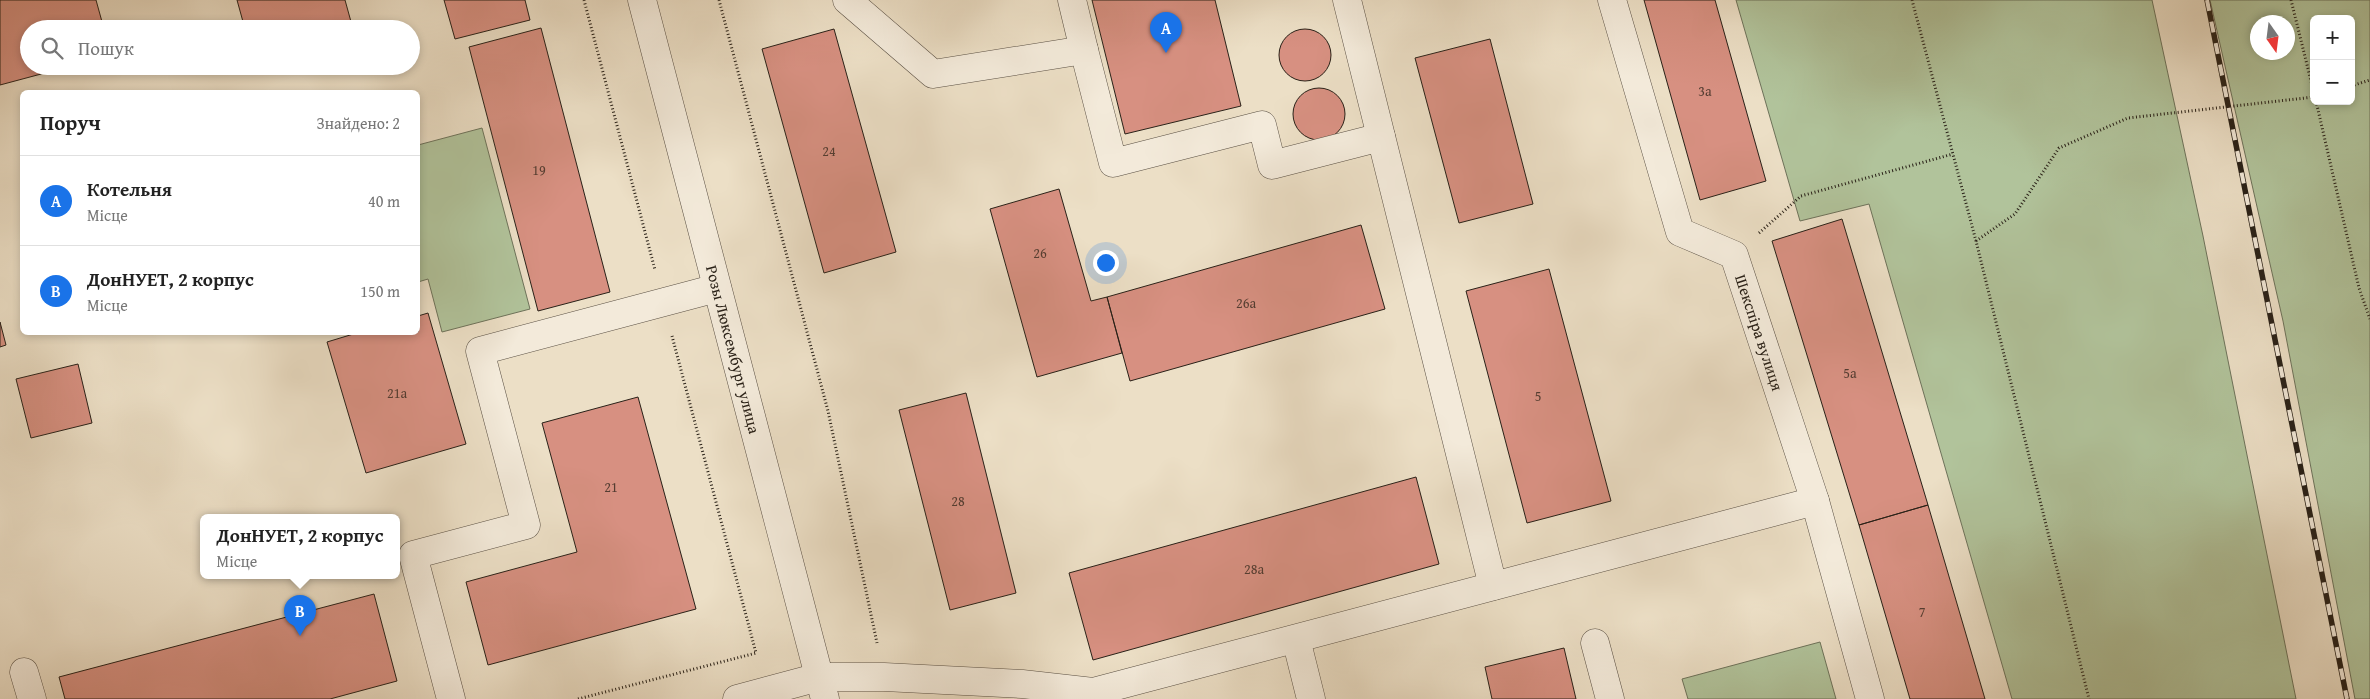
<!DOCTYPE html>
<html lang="uk">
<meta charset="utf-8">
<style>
:root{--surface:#fff;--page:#f6f6f6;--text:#222;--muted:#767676;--line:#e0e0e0;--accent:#1a73e8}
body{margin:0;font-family:"Gentium Book Plus",serif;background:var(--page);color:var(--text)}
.controls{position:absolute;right:15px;top:15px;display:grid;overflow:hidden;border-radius:8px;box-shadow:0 2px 8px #0003}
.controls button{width:45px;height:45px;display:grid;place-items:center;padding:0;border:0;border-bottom:1px solid var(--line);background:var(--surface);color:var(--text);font:25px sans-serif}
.compass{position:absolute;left:2250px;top:15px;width:45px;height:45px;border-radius:50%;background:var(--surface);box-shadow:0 2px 8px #0003;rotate:166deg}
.you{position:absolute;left:1105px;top:262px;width:18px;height:18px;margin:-12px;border:4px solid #fff;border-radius:50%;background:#1a73e8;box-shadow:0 0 0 8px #1a73e833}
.badge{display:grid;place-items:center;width:32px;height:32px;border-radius:50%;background:var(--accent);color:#fff;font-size:16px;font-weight:700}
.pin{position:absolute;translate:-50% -41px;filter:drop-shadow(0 1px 2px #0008)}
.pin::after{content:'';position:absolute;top:26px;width:18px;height:15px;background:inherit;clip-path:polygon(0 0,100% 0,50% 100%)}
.popup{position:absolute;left:200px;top:514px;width:200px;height:65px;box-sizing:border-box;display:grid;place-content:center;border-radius:8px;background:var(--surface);filter:drop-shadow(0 1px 4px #0005);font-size:16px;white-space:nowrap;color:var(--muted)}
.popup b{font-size:19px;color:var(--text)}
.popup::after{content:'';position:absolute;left:50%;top:100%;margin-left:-10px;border:10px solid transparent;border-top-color:var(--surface)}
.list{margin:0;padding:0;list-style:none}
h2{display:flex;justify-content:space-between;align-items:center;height:65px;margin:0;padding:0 20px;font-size:21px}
h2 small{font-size:16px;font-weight:400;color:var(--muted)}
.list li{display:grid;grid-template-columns:32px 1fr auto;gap:15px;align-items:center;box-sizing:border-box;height:90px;padding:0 20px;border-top:1px solid var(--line)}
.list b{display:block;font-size:19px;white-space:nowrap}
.list p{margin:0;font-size:16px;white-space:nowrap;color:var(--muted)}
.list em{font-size:16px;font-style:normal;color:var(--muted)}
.icon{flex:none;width:28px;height:28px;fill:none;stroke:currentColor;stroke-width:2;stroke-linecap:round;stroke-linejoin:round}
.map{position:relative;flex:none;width:2370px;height:699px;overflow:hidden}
.search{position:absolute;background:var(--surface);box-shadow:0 2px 8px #0003;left:20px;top:20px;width:400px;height:55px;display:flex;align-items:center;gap:12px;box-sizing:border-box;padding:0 18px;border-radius:28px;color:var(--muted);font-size:19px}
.panel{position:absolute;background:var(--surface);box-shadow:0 2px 8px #0003;left:20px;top:90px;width:400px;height:245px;border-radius:8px}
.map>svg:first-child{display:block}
.green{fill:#b1c39b;stroke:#6d725a;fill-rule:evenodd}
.building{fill:#d79081;stroke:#292118}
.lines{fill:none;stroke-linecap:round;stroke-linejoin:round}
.minor-casing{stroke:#5a5044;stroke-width:29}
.path{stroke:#292118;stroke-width:3;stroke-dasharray:1 2.5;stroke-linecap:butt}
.minor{stroke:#f3eada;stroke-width:28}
.rail-casing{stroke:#292118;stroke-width:5.5}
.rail{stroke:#f3eada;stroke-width:4;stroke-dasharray:11;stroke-linecap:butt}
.labels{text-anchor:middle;stroke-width:4;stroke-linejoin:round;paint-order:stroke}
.number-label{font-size:14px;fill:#543d32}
.street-label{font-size:16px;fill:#292118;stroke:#f3eada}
</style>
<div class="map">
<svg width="2370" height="699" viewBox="0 0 2370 699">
<rect width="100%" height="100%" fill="#ecdfc6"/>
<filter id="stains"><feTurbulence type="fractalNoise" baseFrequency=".004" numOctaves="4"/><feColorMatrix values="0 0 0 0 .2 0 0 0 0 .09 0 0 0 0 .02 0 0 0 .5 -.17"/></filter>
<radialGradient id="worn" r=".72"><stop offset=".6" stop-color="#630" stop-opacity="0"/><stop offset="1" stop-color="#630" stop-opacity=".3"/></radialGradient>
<path class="green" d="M1736 0H2152L2203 236 2296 699H2012L1869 204 1800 221Z
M2210 0H2370V699H2355L2283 321ZM2314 19H2351V101H2314ZM2288 22V52H2258V22Z
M482 128 530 309 442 332 428 279 418 282V145Z
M1820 642 1836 699H1688L1682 679Z"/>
<path class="building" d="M0 0H96L104 29H29V66H71L0 85Z
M237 0H345L353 29H245Z
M444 0H525L530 20 455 39Z
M1092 0H1215L1241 106 1125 134Z
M1644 0H1715L1766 181 1700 200Z
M541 28 610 292 538 311 469 47Z
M834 29 896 252 824 273 762 49Z
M1279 55a26 26 0 1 1 52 0a26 26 0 1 1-52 0Z
M1490 39 1533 204 1459 223 1415 58Z
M1293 114a26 26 0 1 1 52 0a26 26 0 1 1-52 0Z
M1059 189 1091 301 1107 297 1122 353 1037 377 990 209Z
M1842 219 1928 505 1859 525 1772 241Z
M1361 225 1385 309 1130 381 1107 297Z
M1549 269 1611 501 1527 523 1466 291Z
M428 313 466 444 366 473 327 342 360 332H418V316Z
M0 322 6 345 0 347Z
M78 364 92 423 31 438 16 379Z
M966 393 1016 593 950 610 899 410Z
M638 397 696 609 488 665 466 582 577 552 542 423Z
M1416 477 1439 564 1093 660 1069 573Z
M1928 505 1985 699H1910L1859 525Z
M374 594 397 681 330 699H65L59 677Z
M1564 648 1576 699H1492L1485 667Z"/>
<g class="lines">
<defs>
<g id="minor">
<path id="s1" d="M642 0 825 699"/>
<path d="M847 0 933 74 1084 50 1072 0"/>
<path d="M1347 0 1493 586"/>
<path id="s2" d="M1612 0 1680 232 1734 255 1815 501 1870 699"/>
<path d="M1084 50 1113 163 1262 125 1272 165 1381 137"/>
<path d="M1296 639 1311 699"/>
<path d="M1595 643 1610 699"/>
<path d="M24 672 32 699"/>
<path d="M451 699 413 555 526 525 480 351 717 288"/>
<path d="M737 699 819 677H884L1022 684 1093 692 1815 501"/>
</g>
</defs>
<use href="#minor" class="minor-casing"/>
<path class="path" d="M584 0 655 270
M719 0 828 411 877 643
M1912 0 1976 241 2089 699
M2291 0 2314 93
M2351 86 2370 80
M2316 101 2359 288 2370 319
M1759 233 1801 196 1953 154
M1976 241 2015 214 2059 148 2128 118 2314 97
M578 699 756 653 672 336"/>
<use href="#minor" class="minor"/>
<defs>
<path id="rail" d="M2207 0 2347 699"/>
</defs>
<use href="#rail" class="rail-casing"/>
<use href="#rail" class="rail"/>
</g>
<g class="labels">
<g class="number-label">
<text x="1705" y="96">3а</text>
<text x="829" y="156">24</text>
<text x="539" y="175">19</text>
<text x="1040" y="258">26</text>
<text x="1246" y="308">26а</text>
<text x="1850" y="378">5а</text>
<text x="397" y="398">21а</text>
<text x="1538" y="401">5</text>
<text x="611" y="492">21</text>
<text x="958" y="506">28</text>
<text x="1254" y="574">28а</text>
<text x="1922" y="617">7</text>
</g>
<g class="street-label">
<text dy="6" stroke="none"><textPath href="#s2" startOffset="382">Шекспіра вулиця</textPath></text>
<text dy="6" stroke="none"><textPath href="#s1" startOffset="361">Розы Люксембург улица</textPath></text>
</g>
</g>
<rect width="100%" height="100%" filter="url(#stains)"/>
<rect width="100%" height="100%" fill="url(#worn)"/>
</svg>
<div class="controls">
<button>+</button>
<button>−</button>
</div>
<svg class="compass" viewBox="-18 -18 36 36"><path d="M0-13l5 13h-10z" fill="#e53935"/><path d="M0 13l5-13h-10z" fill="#767676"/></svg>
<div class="you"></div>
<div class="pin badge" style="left:1166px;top:53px">A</div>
<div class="pin badge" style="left:300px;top:636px">B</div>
<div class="popup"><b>ДонНУЕТ, 2 корпус</b>Місце</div>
<div class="search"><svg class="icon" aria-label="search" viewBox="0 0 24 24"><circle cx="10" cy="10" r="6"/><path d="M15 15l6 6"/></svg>Пошук</div>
<section class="panel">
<h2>Поруч<small>Знайдено: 2</small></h2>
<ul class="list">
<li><span class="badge">A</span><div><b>Котельня</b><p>Місце</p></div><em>40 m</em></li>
<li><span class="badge">B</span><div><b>ДонНУЕТ, 2 корпус</b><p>Місце</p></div><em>150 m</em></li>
</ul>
</section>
</div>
